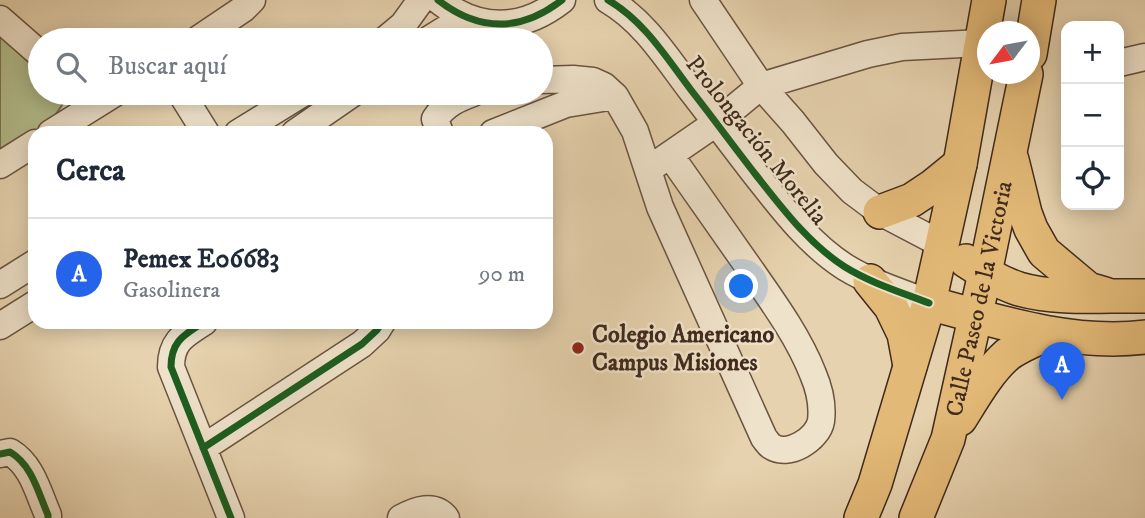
<!DOCTYPE html>
<html lang="es">
<meta charset="utf-8">
<style>
:root{--surface:#fff;--page:#f6f6f7;--text:#1f2937;--muted:#747a83;--line:#e0e1e3;--accent:#2563eb}
body{margin:0;font-family:"IM FELL DW Pica",serif;background:var(--page);color:var(--text)}
.controls{position:absolute;right:21px;top:21px;display:grid;overflow:hidden;border-radius:14px;box-shadow:0 4px 18px #0003}
.controls button{width:63px;height:63px;display:grid;place-items:center;padding:0;border:0;border-bottom:2px solid var(--line);background:var(--surface);color:var(--text);font:35px sans-serif}
.compass{position:absolute;left:977px;top:21px;width:63px;height:63px;border-radius:50%;background:var(--surface);box-shadow:0 4px 18px #0003;rotate:238deg}
.you{position:absolute;left:742px;top:287px;width:24px;height:24px;margin:-18px;border:5px solid #fff;border-radius:50%;background:#1a73e8;box-shadow:0 0 0 10px #1a73e833}
.badge{display:grid;place-items:center;width:46px;height:46px;border-radius:50%;background:var(--accent);color:#fff;font-size:23px;font-weight:700}
.pin{position:absolute;translate:-50% -58px;filter:drop-shadow(0 2px 4px #0008)}
.pin::after{content:'';position:absolute;top:37px;width:24px;height:21px;background:inherit;clip-path:polygon(0 0,100% 0,50% 100%)}
.list{margin:0;padding:0;list-style:none}
h2{display:flex;justify-content:space-between;align-items:center;height:91px;margin:0;padding:0 28px;font-size:30px}
h2 small{font-size:23px;font-weight:400;color:var(--muted)}
.list li{display:grid;grid-template-columns:46px 1fr auto;gap:21px;align-items:center;box-sizing:border-box;height:112px;padding:0 28px;border-top:2px solid var(--line)}
.list b{display:block;font-size:26px;white-space:nowrap}
.list p{margin:0;font-size:23px;white-space:nowrap;color:var(--muted)}
.list em{font-size:23px;font-style:normal;color:var(--muted)}
.icon{flex:none;width:38px;height:38px;fill:none;stroke:currentColor;stroke-width:2;stroke-linecap:round;stroke-linejoin:round}
.map{position:relative;flex:none;width:1145px;height:518px;overflow:hidden}
.search{position:absolute;background:var(--surface);box-shadow:0 4px 18px #0003;left:28px;top:28px;width:525px;height:77px;display:flex;align-items:center;gap:18px;box-sizing:border-box;padding:0 24px;border-radius:38px;color:var(--muted);font-size:26px}
.panel{position:absolute;background:var(--surface);box-shadow:0 4px 18px #0003;left:28px;top:126px;width:525px;height:203px;border-radius:21px}
.map>svg:first-child{display:block}
.green{fill:#b3bd8c;stroke:#7a7454;stroke-width:2}
.lines{fill:none;stroke-linecap:round;stroke-linejoin:round}
.minor-casing{stroke:#6a5440;stroke-width:29}
.major-casing{stroke:#402a1c;stroke-width:36}
.minor{stroke:#efe2ca;stroke-width:26}
.major{stroke:#e3b977;stroke-width:33}
.cycleway-casing{stroke:#efe2ca;stroke-width:11}
.cycleway{stroke:#1b5e20;stroke-width:7}
.poi-dot{fill:#8f2418;stroke:#efe2ca;stroke-width:2.5}
.labels{text-anchor:middle;stroke-width:5;stroke-linejoin:round;paint-order:stroke}
.street-label{font-size:24px;fill:#402a1c;stroke:#efe2ca}
.poi-label{font-size:24px;font-weight:bold;fill:#402a1c;stroke:#efe2ca;text-anchor:start}
</style>
<div class="map">
<svg width="1145" height="518" viewBox="0 0 1145 518">
<rect width="100%" height="100%" fill="#e6d2ae"/>
<filter id="stains"><feTurbulence type="fractalNoise" baseFrequency=".00286" numOctaves="4"/><feColorMatrix values="0 0 0 0 .2 0 0 0 0 .09 0 0 0 0 .02 0 0 0 .5 -.17"/></filter>
<radialGradient id="worn" r=".72"><stop offset=".6" stop-color="#630" stop-opacity="0"/><stop offset="1" stop-color="#630" stop-opacity=".3"/></radialGradient>
<path class="green" d="M0 36 40 71V93H61L64 102 50 123 0 154Z"/>
<g class="lines">
<defs>
<path id="minor" d="M438 0C479 32 521 32 562 0
M608 0C644 21 666 57 691 90 713 118 734 147 756 175 782 208 809 244 845 267 871 283 900 292 929 303
M703 0 761 86 793 122 826 164 852 191 880 212 941 244
M0 19 40 54
M197 40 243 9 252 0
M385 40 403 25 421 0
M428 40 465 17
M1119 63 1145 57
M541 80 573 79 593 81 604 86 615 96 635 131 660 207 764 438C766 440 768 444 771 446 788 458 818 439 821 421 823 405 819 388 813 374 798 336 773 302 750 269 723 231 697 193 670 155
M181 93 206 133
M51 133 115 93
M238 133 303 93
M295 133 353 93
M440 133 435 119C445 104 457 99 473 93
M493 133 566 104 615 96
M0 165 35 143
M655 165 716 123 761 86 868 54 902 47 982 43
M0 285 35 263
M204 322C184 335 171 341 171 367L231 518
M0 326 35 304
M203 448 362 344 377 330 382 322
M0 454 10 452C32 465 38 492 48 515V518
M401 518C416 510 434 503 446 518"/>
<g id="major">
<path d="M1030 54 1039 0"/>
<path d="M1012 160 1025 213 1031 229 1044 252 1088 289 1105 294"/>
<path d="M880 212 912 200 933 186 960 164"/>
<path d="M966 261C983 272 1000 283 1019 289 1057 300 1106 295 1145 296"/>
<path d="M870 281 891 307 904 334 910 366"/>
<path d="M929 303C998 322 1073 346 1145 337"/>
<path d="M960 419C974 397 987 373 1007 355 1019 346 1034 340 1048 334"/>
<path d="M861 518 875 484 929 303 960 164 989 0"/>
<path id="s1" d="M916 518 948 439 985 273 1026 74"/>
</g>
</defs>
<use href="#minor" class="minor-casing"/>
<use href="#major" class="major-casing"/>
<use href="#minor" class="minor"/>
<use href="#major" class="major"/>
<defs>
<path id="cycleway" d="M438 0C479 32 521 32 562 0
M608 0C644 21 666 57 691 90 713 118 734 147 756 175 782 208 809 244 845 267 871 283 900 292 929 303
M204 322C184 335 171 341 171 367L231 518
M203 448 362 344 377 330 382 322
M0 454 10 452C32 465 38 492 48 515V518"/>
</defs>
<use href="#cycleway" class="cycleway-casing"/>
<use href="#cycleway" class="cycleway"/>
</g>
<circle class="poi-dot" cx="578" cy="348" r="7"/>
<g class="labels">
<g class="street-label">
<text transform="translate(757 140) rotate(51)" y="8">Prolongación Morelia</text>
<text dy="8" stroke="none"><textPath href="#s1" startOffset="229">Calle Paseo de la Victoria</textPath></text>
</g>
<g class="poi-label">
<text x="592" y="342">Colegio Americano<tspan x="592" dy="28">Campus Misiones</tspan></text>
</g>
</g>
<rect width="100%" height="100%" filter="url(#stains)"/>
<rect width="100%" height="100%" fill="url(#worn)"/>
</svg>
<div class="controls">
<button>+</button>
<button>−</button>
<button><svg class="icon" aria-label="locate" viewBox="0 0 24 24"><circle cx="12" cy="12" r="6"/><path d="M12 2v4M12 18v4M2 12h4M18 12h4"/></svg></button>
</div>
<svg class="compass" viewBox="-18 -18 36 36"><path d="M0-13l5 13h-10z" fill="#e53935"/><path d="M0 13l5-13h-10z" fill="#747a83"/></svg>
<div class="you"></div>
<div class="pin badge" style="left:1062px;top:400px">A</div>
<div class="search"><svg class="icon" aria-label="search" viewBox="0 0 24 24"><circle cx="10" cy="10" r="6"/><path d="M15 15l6 6"/></svg>Buscar aquí</div>
<section class="panel">
<h2>Cerca<small></small></h2>
<ul class="list">
<li><span class="badge">A</span><div><b>Pemex E06683</b><p>Gasolinera</p></div><em>90 m</em></li>
</ul>
</section>
</div>
